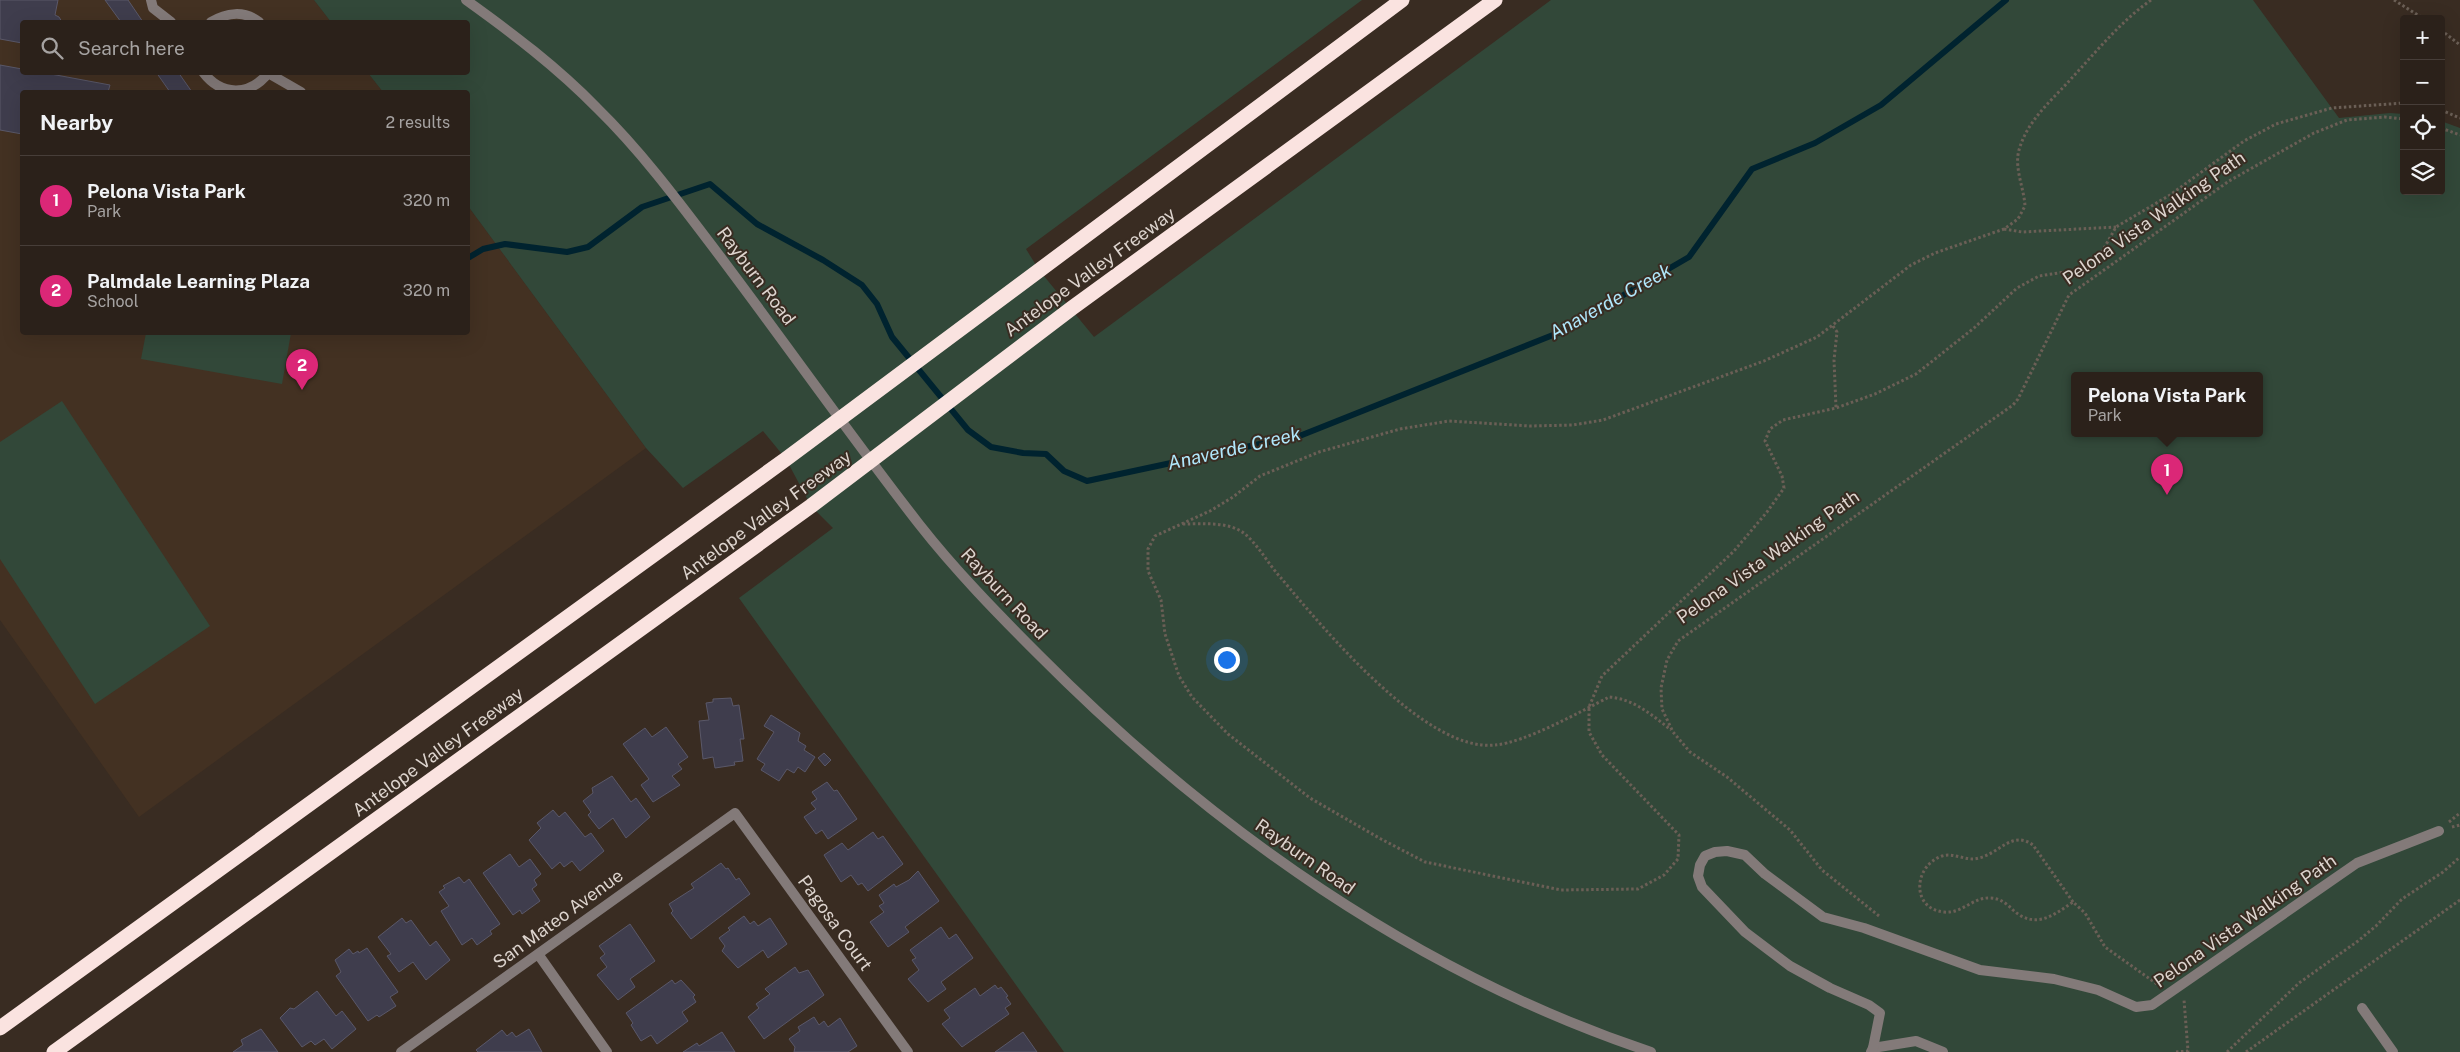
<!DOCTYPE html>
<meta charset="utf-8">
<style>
:root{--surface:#2b211a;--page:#332923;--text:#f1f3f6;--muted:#a6a3a2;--line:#473e39;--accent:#db2777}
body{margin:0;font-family:"Public Sans",sans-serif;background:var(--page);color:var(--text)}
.controls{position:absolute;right:15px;top:15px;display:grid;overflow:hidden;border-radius:5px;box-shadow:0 5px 20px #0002}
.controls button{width:45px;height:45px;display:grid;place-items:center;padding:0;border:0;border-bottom:1px solid var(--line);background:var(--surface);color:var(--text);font:25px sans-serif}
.you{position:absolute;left:1226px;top:659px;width:18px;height:18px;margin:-12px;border:4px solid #fff;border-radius:50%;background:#1a73e8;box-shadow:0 0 0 8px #1a73e833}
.badge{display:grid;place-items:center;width:32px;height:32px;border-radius:50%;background:var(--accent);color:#fff;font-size:16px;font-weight:700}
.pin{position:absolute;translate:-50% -41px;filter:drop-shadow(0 1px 2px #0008)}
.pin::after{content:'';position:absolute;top:26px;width:18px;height:15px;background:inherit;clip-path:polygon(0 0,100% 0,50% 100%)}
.popup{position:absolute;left:2071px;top:372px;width:192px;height:65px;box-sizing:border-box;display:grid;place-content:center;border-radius:5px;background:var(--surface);filter:drop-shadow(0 1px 4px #0005);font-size:16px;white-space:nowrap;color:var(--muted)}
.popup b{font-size:19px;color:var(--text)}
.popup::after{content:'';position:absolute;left:50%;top:100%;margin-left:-10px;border:10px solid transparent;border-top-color:var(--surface)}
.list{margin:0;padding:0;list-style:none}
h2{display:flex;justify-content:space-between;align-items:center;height:65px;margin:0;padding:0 20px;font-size:21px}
h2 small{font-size:16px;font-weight:400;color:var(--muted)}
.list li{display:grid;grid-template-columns:32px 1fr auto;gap:15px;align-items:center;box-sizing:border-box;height:90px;padding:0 20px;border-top:1px solid var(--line)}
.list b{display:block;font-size:19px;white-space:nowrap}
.list p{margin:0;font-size:16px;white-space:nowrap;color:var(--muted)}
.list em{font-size:16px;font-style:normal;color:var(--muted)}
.icon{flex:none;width:28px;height:28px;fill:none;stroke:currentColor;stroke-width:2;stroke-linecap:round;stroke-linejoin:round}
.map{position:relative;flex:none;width:2460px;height:1052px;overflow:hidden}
.search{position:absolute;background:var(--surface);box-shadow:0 5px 20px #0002;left:20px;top:20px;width:450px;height:55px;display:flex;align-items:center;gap:12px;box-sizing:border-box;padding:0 18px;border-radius:5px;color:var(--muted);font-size:19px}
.panel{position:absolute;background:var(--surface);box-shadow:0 5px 20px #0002;left:20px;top:90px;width:450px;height:245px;border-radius:5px}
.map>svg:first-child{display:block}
.built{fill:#433122}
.green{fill:#324839;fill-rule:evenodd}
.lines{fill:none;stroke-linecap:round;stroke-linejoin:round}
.stream{stroke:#00232f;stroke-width:6}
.building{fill:#3f3d4d;stroke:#5a5869}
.path{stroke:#6b5f56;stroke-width:3;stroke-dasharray:2.5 2.5;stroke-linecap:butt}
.service{stroke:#837a79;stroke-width:10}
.pedestrian{stroke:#837a79;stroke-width:10}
.minor{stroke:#837a79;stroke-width:10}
.tertiary{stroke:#837a79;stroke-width:10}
.motorway{stroke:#fae3e0;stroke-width:15}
.labels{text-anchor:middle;stroke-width:4;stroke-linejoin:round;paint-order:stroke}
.street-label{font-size:18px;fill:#ddd4ce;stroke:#392c22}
.water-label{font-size:19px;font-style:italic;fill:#b0e7fb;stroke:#392c22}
</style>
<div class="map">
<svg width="2460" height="1052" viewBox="0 0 2460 1052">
<rect width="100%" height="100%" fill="#392c22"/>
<path class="built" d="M0 0H314L331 22H22V72L368 73 383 92H22V332H468V206L646 448 139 817 0 620Z"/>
<path class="green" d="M314 0H1362L1026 249 1039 270 1094 337 1551 0H2253L2339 118 2390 113 2404 114V191H2441V121L2460 128V1052H1064L739 598 833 528 811 506 786 459 763 431 683 488 646 448 468 206V92H383L368 73 468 72V22H331ZM2074 376H2260V434H2074Z
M146 333H291L282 384 141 359Z
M62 401 210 626 95 704 0 559V442Z"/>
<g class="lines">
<path class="stream" d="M468 258 483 249 505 244 567 252 588 247 642 207 710 184 757 224 823 260 862 285 877 304 892 337 968 430 991 447 1023 453 1046 454 1064 471 1087 481 1302 435 1558 333 1689 257 1752 169 1815 143 1881 105 2006 0"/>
</g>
<path class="building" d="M0 0H58L55 15 59 17 62 22H22V43L0 39Z
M105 0H128L143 22H121Z
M0 65 22 69V72H40L110 85 108 92H22V134L0 130Z
M156 72H178L192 92H170Z
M731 698 733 706 739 705 744 739H740L743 761 734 762 735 765 715 768 713 757 703 759 699 721 709 720 706 703 713 702V699Z
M771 715 800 733 798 741 806 746 804 750 815 757 805 772 798 767 794 773 787 769 779 781 761 770 765 764 757 759 774 732 764 726Z
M666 727 688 757 678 764 682 769 672 776 680 785 653 802 641 785 649 779 623 744 645 728 652 737Z
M824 753 831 760 825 766 818 758Z
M612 776 631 802 636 798 650 817 626 838 613 818 599 829 588 815 591 812 583 801 593 793 592 788Z
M827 782 834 791 837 790 857 819 828 839 822 830 816 834 804 817 816 809 811 803 817 799 812 792Z
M553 810 559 817 565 812 585 837 591 833 604 851 580 871 572 861 564 867 560 862 552 869 529 840 541 828 537 823Z
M873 832 878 839 883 836 903 864 868 891 862 883 858 885 851 875 841 882 824 855 842 843 848 850Z
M510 854 519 867 530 859 541 874 534 880 537 885 532 889 540 901 522 914 520 910 513 915 483 873Z
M721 863 726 869 728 868 736 880 739 878 750 894 691 939 671 913 673 911 669 904 694 888 691 884Z
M918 871 939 901 905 927 909 932 888 947 870 922 884 912 879 906 884 903 879 895 894 884 896 887 909 880Z
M459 877 464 883 469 879 500 924 490 931 492 934 477 945 472 938 462 945 441 911 449 906 439 892 445 888 443 886Z
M744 916 750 924 754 921 758 926 770 918 787 944 768 958 763 950 738 968 722 951 725 946 719 938 730 930 728 928Z
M402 918 406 923 411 920 430 946 436 941 450 960 426 980 413 962 399 972 387 956 391 954 378 937Z
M630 924 655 961 630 979 635 987 618 1000 597 975 607 967 600 958 605 954 599 946Z
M941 927 949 939 956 934 973 958 941 982 946 989 928 1002 908 979 919 970 912 960 916 958 910 950Z
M367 948 398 992 390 997 396 1006 379 1017 377 1015 368 1021 336 976 341 972 335 960 349 949 353 954 358 951 359 953Z
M795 967 799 973 808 970 824 995 764 1039 748 1017 759 1008 756 1004 770 994 765 989Z
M672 980 675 984 681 980 695 995 693 997 696 1002 682 1012 688 1021 657 1044 651 1035 641 1041 631 1025 633 1023 626 1013Z
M995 985 998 989 1001 987 1008 996 1006 997 1011 1004 1005 1008 1009 1014 962 1047 942 1024 950 1018 944 1010 975 988 980 996Z
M317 991 336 1016 342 1011 356 1029 332 1049 324 1039 315 1045 311 1041 302 1047 280 1018 290 1008 294 1009Z
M814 1017 819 1025 824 1021 828 1027 840 1018 857 1046 848 1052H794L795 1047 789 1039 800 1031 798 1027Z
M261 1029 278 1052H233L243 1045 241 1040Z
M529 1029 542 1052H478L476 1050 502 1030 507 1036 512 1032 516 1037Z
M722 1032 735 1052H683L697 1043 699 1046Z
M1023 1032 1037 1052H995Z"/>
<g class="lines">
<path class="path" d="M2151 0C2120 22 2096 52 2070 80 2051 101 2027 121 2019 150 2014 168 2024 188 2025 206L2018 219 2004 229 1935 253 1911 265 1817 337 1764 361 1603 420 1573 425 1530 426 1449 421 1400 429 1319 452 1260 476 1233 497 1210 511 1155 536 1148 549V571L1161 600 1165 634 1179 676 1192 697 1228 734 1310 798 1381 839 1425 862 1561 890 1638 889 1664 875 1678 859 1679 835 1602 755 1589 732V707L1602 676 1734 551 1767 512 1784 488 1782 476 1765 441 1770 429 1783 420 1836 408 1875 394 1916 374 1974 328 2017 288 2039 276 2084 269 2095 264 2116 227 2170 195 2244 141 2276 124 2332 108 2404 103
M2394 0 2424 19
M2441 30 2460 45
M2441 110 2460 118
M2441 128 2460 135
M2004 229 2022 232 2116 227
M1833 326 1837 332 1834 360 1836 408
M1183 524C1202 524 1229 521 1245 534 1259 546 1269 565 1281 578 1323 628 1426 753 1495 745 1524 743 1582 711 1609 697 1634 699 1652 715 1671 730
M2449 822 2460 813
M2452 827 2460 825
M2073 902 2033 845C2012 830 2000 853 1979 858 1967 862 1954 852 1942 856 1913 866 1911 909 1944 912 1962 914 1973 897 1990 898 2000 898 2007 904 2013 910 2035 930 2054 915 2073 902L2085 913 2105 947 2157 984
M1879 916 1822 870 1790 830 1727 777 1690 752 1673 732 1662 709 1661 688 1667 660 1678 641 2013 405 2018 399 2069 295 2229 181 2314 133 2347 120 2385 117 2404 119
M2176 1052 2188 1051 2184 1000
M2227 1052 2299 983 2358 941 2376 926 2402 899 2443 872 2460 857
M2246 1052 2460 900"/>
<path class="service" d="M151 0 153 8 171 22
M211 22C226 13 244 10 259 22
M203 72C221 96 250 97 269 72
M268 73 301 92
M2362 1008 2393 1052
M1871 1052 1873 1048 1916 1041 1943 1052"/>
<path class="pedestrian" d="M1873 1048 1880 1013 1869 1005 1830 988 1790 966 1745 932 1702 887 1698 876 1700 865 1705 856 1715 852 1727 851 1745 855 1765 874 1823 917 1864 928 1980 970 2054 979 2098 990 2136 1007 2152 1005 2357 863 2439 831"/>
<path class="minor" d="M538 954 607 1052
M401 1052 735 813 908 1052"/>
<path class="tertiary" d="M466 0C512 33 557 67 597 108 641 151 679 202 716 251 784 341 849 434 919 524 955 570 997 613 1039 655 1212 829 1417 974 1651 1052"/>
<path class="motorway" d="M0 1028 786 459 1402 0
M54 1052 811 506 1072 308 1495 0"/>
</g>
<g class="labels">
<g class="street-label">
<text transform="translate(2154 218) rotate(-35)" y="6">Pelona Vista Walking Path</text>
<text transform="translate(1090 272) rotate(-36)" y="6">Antelope Valley Freeway</text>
<text transform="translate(756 276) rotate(53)" y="6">Rayburn Road</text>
<text transform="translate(766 515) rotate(-36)" y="6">Antelope Valley Freeway</text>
<text transform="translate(1768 557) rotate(-35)" y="6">Pelona Vista Walking Path</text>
<text transform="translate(1004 594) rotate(47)" y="6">Rayburn Road</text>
<text transform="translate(438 752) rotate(-36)" y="6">Antelope Valley Freeway</text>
<text transform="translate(1305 857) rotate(35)" y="6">Rayburn Road</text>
<text transform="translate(558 919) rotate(-36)" y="6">San Mateo Avenue</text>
<text transform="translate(2245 921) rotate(-35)" y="6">Pelona Vista Walking Path</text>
<text transform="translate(835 923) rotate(54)" y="6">Pagosa Court</text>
</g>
<g class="water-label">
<text transform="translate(1610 301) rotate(-29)" y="7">Anaverde Creek</text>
<text transform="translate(1234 448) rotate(-13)" y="7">Anaverde Creek</text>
</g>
</g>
</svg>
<div class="controls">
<button>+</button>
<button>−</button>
<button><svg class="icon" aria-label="locate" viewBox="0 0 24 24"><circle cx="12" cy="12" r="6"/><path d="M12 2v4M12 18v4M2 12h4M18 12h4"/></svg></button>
<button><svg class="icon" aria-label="layers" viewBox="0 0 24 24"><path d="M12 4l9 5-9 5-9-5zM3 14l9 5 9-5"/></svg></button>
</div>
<div class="you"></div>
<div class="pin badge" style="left:2167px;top:495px">1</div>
<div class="popup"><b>Pelona Vista Park</b>Park</div>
<div class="pin badge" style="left:302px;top:390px">2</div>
<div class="search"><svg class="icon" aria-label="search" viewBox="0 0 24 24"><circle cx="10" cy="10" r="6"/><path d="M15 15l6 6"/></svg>Search here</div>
<section class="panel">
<h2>Nearby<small>2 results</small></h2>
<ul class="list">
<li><span class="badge">1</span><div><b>Pelona Vista Park</b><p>Park</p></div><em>320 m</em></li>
<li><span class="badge">2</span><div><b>Palmdale Learning Plaza</b><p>School</p></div><em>320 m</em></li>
</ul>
</section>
</div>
